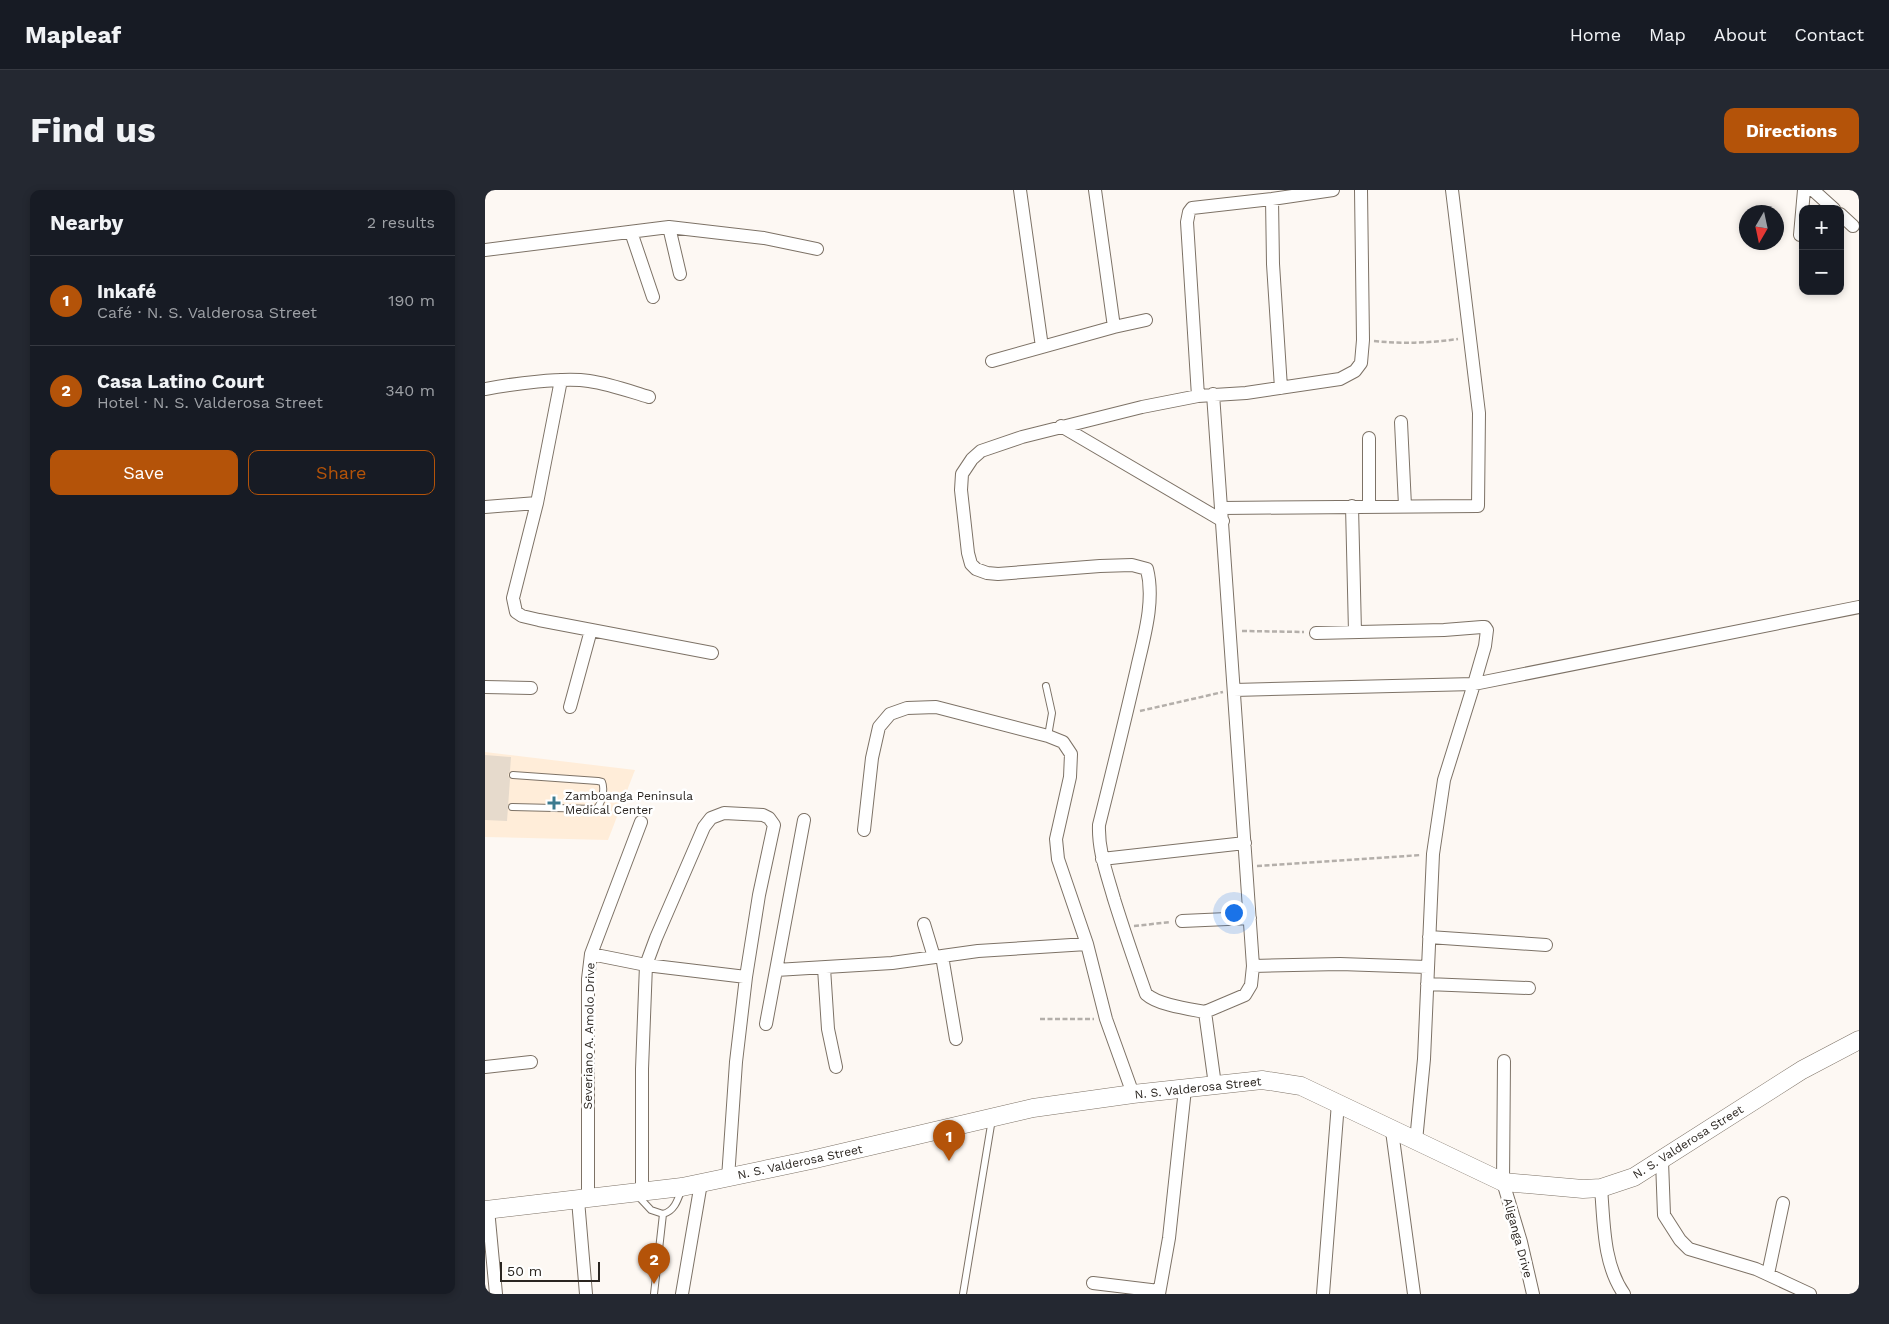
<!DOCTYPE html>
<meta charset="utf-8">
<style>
:root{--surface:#171b24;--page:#242831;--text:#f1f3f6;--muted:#9ea1a6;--line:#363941;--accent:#b45309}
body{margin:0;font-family:"Work Sans",sans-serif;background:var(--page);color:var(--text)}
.controls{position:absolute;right:15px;top:15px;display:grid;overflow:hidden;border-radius:10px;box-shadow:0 2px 8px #0003}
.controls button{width:45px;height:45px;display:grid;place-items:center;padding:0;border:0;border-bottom:1px solid var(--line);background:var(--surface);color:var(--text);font:25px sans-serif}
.compass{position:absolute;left:1254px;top:15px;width:45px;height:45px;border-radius:50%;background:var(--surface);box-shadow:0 2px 8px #0003;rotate:189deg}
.scale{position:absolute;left:15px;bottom:12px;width:100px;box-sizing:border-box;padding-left:5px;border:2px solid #2a2520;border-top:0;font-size:14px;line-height:18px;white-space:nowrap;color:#2a2520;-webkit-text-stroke:4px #fff;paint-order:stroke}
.you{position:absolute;left:748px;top:722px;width:18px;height:18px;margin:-12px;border:4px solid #fff;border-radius:50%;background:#1a73e8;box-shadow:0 0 0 8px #1a73e833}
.badge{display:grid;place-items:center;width:32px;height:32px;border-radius:50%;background:var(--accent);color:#fff;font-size:16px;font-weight:700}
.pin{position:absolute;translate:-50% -41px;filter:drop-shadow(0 1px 2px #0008)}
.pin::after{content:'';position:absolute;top:26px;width:18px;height:15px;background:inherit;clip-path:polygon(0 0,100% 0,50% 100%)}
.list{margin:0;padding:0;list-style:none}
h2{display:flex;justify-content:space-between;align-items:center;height:65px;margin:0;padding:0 20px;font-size:21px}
h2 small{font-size:16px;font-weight:400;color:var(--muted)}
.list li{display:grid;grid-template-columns:32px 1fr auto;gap:15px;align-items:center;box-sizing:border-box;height:90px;padding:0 20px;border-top:1px solid var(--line)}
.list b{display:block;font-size:19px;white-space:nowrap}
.list p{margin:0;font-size:16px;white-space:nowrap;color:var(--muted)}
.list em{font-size:16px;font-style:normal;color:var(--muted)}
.actions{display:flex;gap:10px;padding:15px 20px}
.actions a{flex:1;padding:11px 0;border:1px solid var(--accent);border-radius:10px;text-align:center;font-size:18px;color:var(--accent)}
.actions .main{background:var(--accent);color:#fff}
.map{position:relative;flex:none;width:1374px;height:1104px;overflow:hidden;border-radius:10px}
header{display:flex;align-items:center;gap:30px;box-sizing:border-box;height:70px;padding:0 25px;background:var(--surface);border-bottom:1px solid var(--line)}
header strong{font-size:24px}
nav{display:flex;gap:28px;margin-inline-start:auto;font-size:18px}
.intro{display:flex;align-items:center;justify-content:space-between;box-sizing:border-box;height:120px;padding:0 30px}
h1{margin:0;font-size:35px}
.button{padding:12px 22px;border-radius:10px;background:var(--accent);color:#fff;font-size:18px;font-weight:700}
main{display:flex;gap:30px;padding:0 30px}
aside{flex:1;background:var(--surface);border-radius:10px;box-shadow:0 2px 8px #0003}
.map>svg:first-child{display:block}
.built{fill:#ffedd9}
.building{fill:#e6dacc}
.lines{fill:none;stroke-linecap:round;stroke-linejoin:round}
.service-casing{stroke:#7d7266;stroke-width:8}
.minor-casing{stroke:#7d7266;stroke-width:14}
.secondary-casing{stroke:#7d7266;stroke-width:19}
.path{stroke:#b4afaa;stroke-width:2.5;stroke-dasharray:5 2.5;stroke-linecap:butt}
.service{stroke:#fff;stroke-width:6}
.minor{stroke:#fff;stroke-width:12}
.secondary{stroke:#fff;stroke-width:18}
.poi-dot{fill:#3b7a8f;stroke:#fff;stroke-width:2}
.labels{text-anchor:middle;stroke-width:5;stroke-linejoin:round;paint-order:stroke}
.poi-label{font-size:12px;fill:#2a2520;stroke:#fff;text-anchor:start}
.street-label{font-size:12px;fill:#2a2520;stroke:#fff}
</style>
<header>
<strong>Mapleaf</strong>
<nav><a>Home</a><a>Map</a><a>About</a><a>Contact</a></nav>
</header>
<div class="intro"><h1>Find us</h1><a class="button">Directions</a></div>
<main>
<aside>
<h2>Nearby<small>2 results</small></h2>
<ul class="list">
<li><span class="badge">1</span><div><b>Inkafé</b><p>Café · N. S. Valderosa Street</p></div><em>190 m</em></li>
<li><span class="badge">2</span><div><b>Casa Latino Court</b><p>Hotel · N. S. Valderosa Street</p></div><em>340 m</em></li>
</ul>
<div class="actions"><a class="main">Save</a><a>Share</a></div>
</aside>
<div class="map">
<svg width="1374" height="1104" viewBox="0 0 1374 1104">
<rect width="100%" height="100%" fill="#fdf8f3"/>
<path class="built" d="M0 562 150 580 123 650 0 647Z"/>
<path class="building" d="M0 565 26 567 25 581 23 585 25 589 22 631 0 630Z"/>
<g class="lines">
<defs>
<path id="service" d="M561 496 567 523 563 546
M27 617 111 619C117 614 120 599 117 592L113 591 28 585
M152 1005 166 1020 178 1024 169 1104
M178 1024C190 1021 193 1009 197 998
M478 1104 507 929"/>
<path id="minor" d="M535 0 557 157
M610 0 629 137
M1328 0 1349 19
M787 9 788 74 796 198
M1355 24 1368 36
M184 37 195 84
M146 42 168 107
M1315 45 1319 0
M0 60 184 37 279 48 332 59
M507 171 629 137 661 130
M76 190 52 313 28 408 31 422 37 426 54 430 227 463
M0 199C27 194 78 187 104 191 125 194 144 201 164 207
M728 204 768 776 766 795 760 805 720 822 730 895
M713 206 702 32 704 22 707 18 787 9 848 0
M916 232 920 316
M576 236 738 331
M867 316 870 442
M884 316V248
M0 317 52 313
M737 318 993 316 994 223 967 0
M831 443 959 440 997 437H1000L1002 440 1000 456 989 494 959 590 948 664 939 869 931 951
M0 497 46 498
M749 500 989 494 1374 417
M85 517 106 440
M379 640 387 568 394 537 405 524 422 518 451 517 563 546 578 552 586 564 585 587 571 649 573 669 602 754 621 829 648 904
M617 669 760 653
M697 731 765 728
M439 734 449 767
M944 747 1061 755
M106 764 161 775 261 787
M457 766 471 849
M768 776 855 774 942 777
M339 778 343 839 351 877
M291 780 407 773 493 761 602 754
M942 794 1044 798
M720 822C704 819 673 815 661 804 650 773 639 741 629 709 622 684 613 661 614 635 627 583 640 530 652 478 659 447 670 411 662 379L647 375 615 376 513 384 502 383 491 379 486 374 483 363 476 300 477 284 487 269 496 261 537 247 657 217 713 206 761 203 855 189 870 181 876 173 878 150 876 0
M281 834 319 630
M1019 871 1018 992 1036 1052 1048 1104
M0 877 46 872
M907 941 929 1104
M1177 971 1179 1025 1195 1050 1204 1059 1271 1079 1325 1104
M1116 998C1119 1033 1118 1074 1139 1104
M157 1001V879L161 775 171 748 219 637 226 628 239 623 278 625 284 628 289 635 274 705 261 787 251 872 243 988
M103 1008V789L106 764 156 632
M93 1010 101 1104
M3 1019 11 1104
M1283 1084 1298 1013
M608 1093 674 1101
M197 1104 216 993
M674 1104 684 1048 700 899
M838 1104 853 913"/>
<path id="secondary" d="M0 1020 197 997 326 970 548 918 648 904 777 890 816 896 1018 992 1098 999 1116 998 1149 987 1317 880 1374 850"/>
</defs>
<use href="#service" class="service-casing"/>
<use href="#minor" class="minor-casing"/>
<use href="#secondary" class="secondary-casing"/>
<path class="path" d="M889 151C918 154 944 153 973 149
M757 441 819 442
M655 521 738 502
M772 676 936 665
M649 736 686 732
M555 829H609"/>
<use href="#service" class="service"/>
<use href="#minor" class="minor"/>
<use href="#secondary" class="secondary"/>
</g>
<path class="poi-dot" d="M66.5 605.5h5v5h5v5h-5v5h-5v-5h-5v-5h5z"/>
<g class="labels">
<g class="poi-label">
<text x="80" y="610">Zamboanga Peninsula<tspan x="80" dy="14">Medical Center</tspan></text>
</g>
<g class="street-label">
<text transform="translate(104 846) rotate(-89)" y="4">Severiano A. Amolo Drive</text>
<text transform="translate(713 898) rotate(-6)" y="4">N. S. Valderosa Street</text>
<text transform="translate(1203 952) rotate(-32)" y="4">N. S. Valderosa Street</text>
<text transform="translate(315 972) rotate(-12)" y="4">N. S. Valderosa Street</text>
<text transform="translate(1033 1048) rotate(75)" y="4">Aliganga Drive</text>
</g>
</g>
</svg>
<div class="controls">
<button>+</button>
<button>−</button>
</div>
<svg class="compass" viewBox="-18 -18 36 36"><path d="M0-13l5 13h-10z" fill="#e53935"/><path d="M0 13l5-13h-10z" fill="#9ea1a6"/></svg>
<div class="scale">50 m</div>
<div class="you"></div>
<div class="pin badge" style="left:464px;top:971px">1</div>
<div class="pin badge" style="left:169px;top:1094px">2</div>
</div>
</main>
